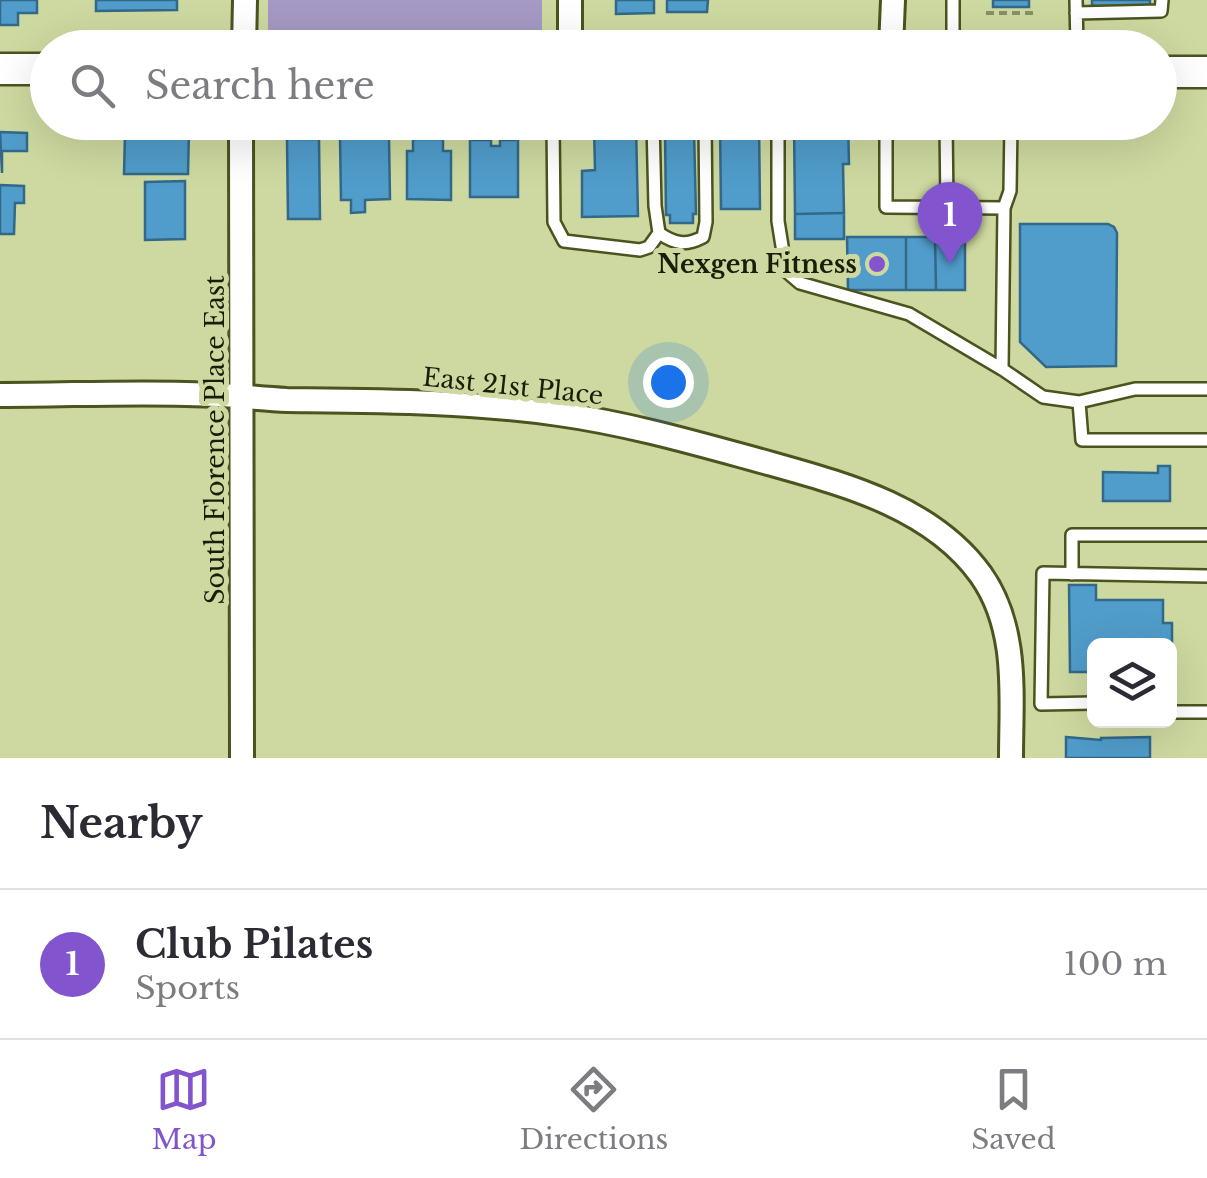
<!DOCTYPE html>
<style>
:root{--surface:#fff;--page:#f2f2f3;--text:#2b2b33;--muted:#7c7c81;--line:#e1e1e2;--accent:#8255ce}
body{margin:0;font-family:"Libre Baskerville",serif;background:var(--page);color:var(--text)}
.controls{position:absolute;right:30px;bottom:30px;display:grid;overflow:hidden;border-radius:15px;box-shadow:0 10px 40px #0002}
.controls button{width:90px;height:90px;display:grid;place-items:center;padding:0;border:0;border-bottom:2px solid var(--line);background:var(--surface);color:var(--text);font:50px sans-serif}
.you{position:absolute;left:668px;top:382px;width:35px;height:35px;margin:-25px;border:8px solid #fff;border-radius:50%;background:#1a73e8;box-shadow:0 0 0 15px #1a73e833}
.badge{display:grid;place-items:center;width:65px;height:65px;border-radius:50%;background:var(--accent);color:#fff;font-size:32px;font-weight:700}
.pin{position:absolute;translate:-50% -82px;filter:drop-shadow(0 2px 5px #0008)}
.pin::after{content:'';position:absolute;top:52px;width:35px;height:30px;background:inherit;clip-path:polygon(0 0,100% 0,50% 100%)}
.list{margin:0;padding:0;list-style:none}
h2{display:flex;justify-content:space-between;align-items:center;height:130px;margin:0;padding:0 40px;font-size:42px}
h2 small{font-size:32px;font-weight:400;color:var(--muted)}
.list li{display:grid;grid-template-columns:65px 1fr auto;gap:30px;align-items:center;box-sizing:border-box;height:150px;padding:0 40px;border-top:2px solid var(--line)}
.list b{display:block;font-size:38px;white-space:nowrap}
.list p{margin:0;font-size:32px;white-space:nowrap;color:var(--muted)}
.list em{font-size:32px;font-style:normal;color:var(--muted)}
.icon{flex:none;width:55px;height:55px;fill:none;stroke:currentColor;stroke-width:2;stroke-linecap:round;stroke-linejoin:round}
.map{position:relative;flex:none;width:1207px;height:758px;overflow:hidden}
.search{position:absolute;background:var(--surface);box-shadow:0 10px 40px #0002;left:30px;right:30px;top:30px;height:110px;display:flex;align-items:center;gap:25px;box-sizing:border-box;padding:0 35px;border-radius:55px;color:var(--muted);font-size:38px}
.sheet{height:280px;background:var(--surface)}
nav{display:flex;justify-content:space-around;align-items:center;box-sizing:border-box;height:140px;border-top:2px solid var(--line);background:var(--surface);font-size:28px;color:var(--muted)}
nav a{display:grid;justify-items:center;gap:5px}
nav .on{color:var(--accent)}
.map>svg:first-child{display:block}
.green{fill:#a599c5}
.building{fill:#509cca;stroke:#336888;stroke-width:2.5}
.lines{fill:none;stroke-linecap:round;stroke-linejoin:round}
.lane-casing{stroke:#4b531e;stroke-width:16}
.street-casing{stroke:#4b531e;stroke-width:28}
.secondary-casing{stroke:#4b531e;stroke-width:35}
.path{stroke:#879065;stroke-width:4;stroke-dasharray:8 5;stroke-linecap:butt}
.lane{stroke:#fff;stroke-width:11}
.street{stroke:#fff;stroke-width:22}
.secondary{stroke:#fff;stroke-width:30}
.poi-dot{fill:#8255ce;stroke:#cdd9a0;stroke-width:4}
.labels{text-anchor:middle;stroke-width:10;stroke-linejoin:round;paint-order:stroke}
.poi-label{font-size:25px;font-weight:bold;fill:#1a1e08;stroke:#cdd9a0;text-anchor:end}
.street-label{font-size:25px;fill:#1a1e08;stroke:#cdd9a0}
</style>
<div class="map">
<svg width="1207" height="758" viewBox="0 0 1207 758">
<rect width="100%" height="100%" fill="#cdd9a0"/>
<path class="green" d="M268 0H542V34H268Z"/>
<path class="building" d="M0 0H37V13H18V25H0Z
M96 0H177V10L96 11Z
M616 0H654V13L616 14Z
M667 0H708L707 12H667Z
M993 0H1029V7H993Z
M1092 0H1150V6H1092Z
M669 122H691V130H694L696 214H693V223H670V215H666L665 130H669Z
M720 122H759L760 209H721Z
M794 122H848L849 164H843L844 213 795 214Z
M594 126H636L638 216 582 217V171L595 170Z
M148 128 189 129 188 174H124L125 134H147Z
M0 132 27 133V151H2V173Z
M340 138H389L390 199 365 200V212L351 213V200H341Z
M287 139H319L320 219H288Z
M413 139H443V151H451V200L407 199V151H413Z
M470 140H491V146H500V140H518V197H470Z
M185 181V239L145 240V182Z
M0 185 24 186V203H15L14 234H0Z
M844 213V239H795V214Z
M1020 224H1108L1114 227 1117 233 1116 366 1046 367 1020 342Z
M847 237H906V290H848Z
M906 237H935L936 290H906Z
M935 237H965V290H936Z
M1158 466H1170V501H1103V472L1158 473Z
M1069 585H1096V600H1163V623H1172V670L1170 646H1094V672H1070Z
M1066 737 1101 740V738L1150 737V758H1066Z"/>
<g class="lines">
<defs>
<path id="lane" d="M953 0V48
M1076 0 1077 48
M1076 13 1161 11 1162 0
M553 122 554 222 564 241 640 250 649 247 659 233
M653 122 655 206 659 233C675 244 686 246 703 237L706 222 705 122
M778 122V221L786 271 800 283 909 314 1002 369
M886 122V207L1004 208
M946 122 947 208
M1011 122 1010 191 1004 208 1002 369 1043 397 1079 402
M1207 389H1135L1079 402 1082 440H1207
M1072 574V535H1207
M1094 703 1041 704 1043 573 1207 576
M1170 712H1207"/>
<path id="street" d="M570 0V48
M244 48 245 0
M891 48 893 0
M241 122 242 758
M0 395C73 395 147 391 219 395 242 396 264 399 287 400 378 401 469 401 559 414 631 424 702 445 772 464 847 485 933 508 981 575 1019 629 1011 696 1011 758"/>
<path id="secondary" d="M0 69H48
M1160 72H1207"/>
</defs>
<use href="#lane" class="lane-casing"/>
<use href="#street" class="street-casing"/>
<use href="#secondary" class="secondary-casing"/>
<path class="path" d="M986 13H1038"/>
<use href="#lane" class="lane"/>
<use href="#street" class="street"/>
<use href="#secondary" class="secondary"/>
</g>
<circle class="poi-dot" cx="877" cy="264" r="10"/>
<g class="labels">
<g class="poi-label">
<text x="857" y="273">Nexgen Fitness</text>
</g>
<g class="street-label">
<text transform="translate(513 386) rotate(6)" y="9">East 21st Place</text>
<text transform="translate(215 440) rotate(-90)" y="9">South Florence Place East</text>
</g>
</g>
</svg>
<div class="controls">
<button><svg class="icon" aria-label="layers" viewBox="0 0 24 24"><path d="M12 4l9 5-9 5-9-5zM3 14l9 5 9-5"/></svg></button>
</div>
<div class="you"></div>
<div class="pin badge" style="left:950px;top:264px">1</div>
<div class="search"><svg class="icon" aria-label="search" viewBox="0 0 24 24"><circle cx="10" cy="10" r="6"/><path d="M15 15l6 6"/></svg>Search here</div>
</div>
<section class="sheet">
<h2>Nearby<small></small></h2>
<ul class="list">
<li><span class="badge">1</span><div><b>Club Pilates</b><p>Sports</p></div><em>100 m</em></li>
</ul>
</section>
<nav>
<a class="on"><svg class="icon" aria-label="map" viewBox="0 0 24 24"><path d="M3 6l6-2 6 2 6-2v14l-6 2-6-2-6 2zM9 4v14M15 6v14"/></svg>Map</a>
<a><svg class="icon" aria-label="directions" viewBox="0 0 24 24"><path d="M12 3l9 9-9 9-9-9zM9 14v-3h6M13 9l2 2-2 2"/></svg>Directions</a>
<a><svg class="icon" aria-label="saved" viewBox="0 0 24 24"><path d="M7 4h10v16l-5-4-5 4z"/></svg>Saved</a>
</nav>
